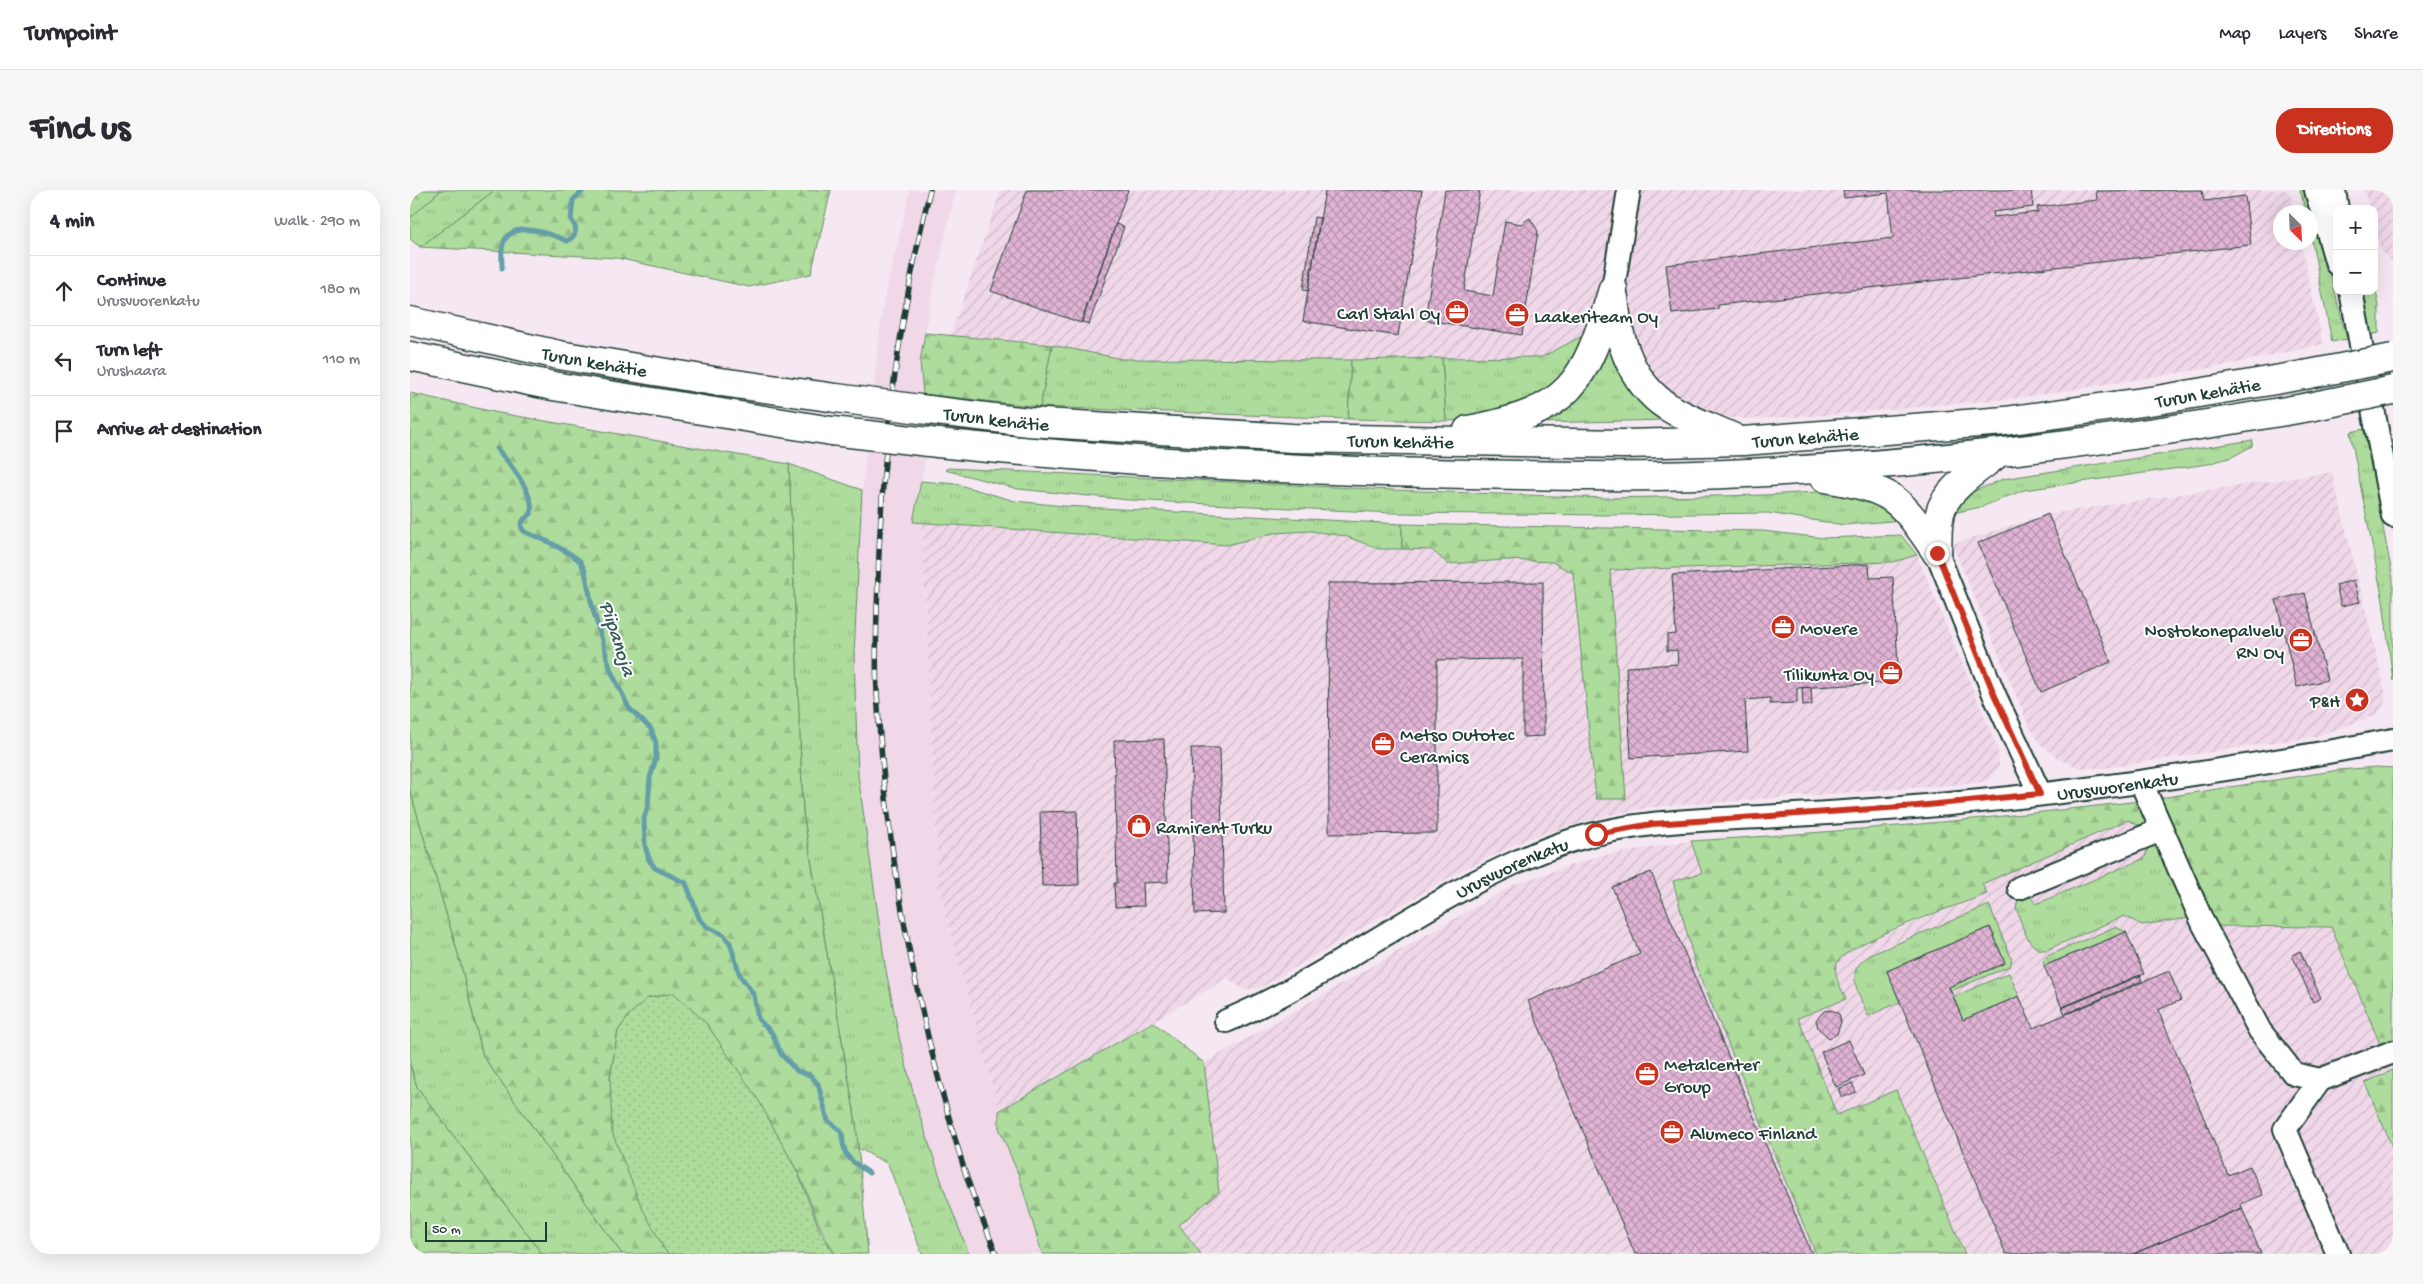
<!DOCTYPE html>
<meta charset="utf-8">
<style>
:root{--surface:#fff;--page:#f7f7f7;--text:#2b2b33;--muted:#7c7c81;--line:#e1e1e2;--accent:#c8321e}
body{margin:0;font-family:"Gochi Hand",sans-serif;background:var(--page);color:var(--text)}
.controls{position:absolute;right:15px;top:15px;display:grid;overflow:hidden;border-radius:10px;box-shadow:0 5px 20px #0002}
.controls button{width:45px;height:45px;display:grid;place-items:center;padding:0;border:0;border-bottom:1px solid var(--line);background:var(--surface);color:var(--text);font:25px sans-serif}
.compass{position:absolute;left:1863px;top:15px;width:45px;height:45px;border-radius:50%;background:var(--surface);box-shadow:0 5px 20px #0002;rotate:156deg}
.scale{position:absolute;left:15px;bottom:12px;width:122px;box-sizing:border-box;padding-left:5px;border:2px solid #1f3d34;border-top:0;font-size:14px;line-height:18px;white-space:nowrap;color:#1f3d34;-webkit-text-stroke:4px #fff;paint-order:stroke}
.stop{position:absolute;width:15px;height:15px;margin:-11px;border:4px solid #c8321e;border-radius:50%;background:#fff}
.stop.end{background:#c8321e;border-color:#fff;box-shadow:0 1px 5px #0008}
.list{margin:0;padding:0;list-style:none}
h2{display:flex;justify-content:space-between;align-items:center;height:65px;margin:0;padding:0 20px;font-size:21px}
h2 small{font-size:16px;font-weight:400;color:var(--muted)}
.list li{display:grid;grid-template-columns:32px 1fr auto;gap:15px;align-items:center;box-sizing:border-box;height:70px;padding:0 20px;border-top:1px solid var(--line)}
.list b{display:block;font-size:19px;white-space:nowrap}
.list p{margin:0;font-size:16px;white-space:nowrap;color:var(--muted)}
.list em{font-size:16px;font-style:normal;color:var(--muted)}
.icon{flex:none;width:28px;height:28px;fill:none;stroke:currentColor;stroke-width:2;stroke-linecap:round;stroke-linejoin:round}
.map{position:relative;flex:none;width:1983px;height:1064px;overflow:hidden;border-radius:20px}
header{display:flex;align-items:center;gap:30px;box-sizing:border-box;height:70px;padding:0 25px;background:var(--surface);border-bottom:1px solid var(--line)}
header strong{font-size:24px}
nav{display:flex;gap:28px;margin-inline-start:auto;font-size:18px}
.intro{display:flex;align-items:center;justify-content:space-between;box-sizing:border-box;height:120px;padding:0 30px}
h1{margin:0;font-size:35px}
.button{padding:12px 22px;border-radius:20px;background:var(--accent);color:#fff;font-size:18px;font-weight:700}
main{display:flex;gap:30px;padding:0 30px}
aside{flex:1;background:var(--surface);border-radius:20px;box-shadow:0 5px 20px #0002}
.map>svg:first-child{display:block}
.built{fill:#f0d8e9}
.industrial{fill:url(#industrial-furrows)}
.grass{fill:url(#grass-tufts);stroke:#668c68}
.forest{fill:url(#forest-firs);stroke:#668c68}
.park{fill:url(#park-dots);stroke:#668c68}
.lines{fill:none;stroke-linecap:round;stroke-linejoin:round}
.stream{stroke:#659ea8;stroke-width:5}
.building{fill:url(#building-cross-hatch);stroke:#1f3d34}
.minor-casing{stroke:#1f3d34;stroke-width:26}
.highway-casing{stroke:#1f3d34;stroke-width:31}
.minor{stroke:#fff;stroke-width:22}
.highway{stroke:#fff;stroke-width:28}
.rail-casing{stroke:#1f3d34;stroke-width:5.5}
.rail{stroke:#fff;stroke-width:4;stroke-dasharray:11;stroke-linecap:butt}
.highway-bridge-casing{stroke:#1f3d34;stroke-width:31;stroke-linecap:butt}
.highway-bridge{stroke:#fff;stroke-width:28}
.route{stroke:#c8321e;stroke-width:6}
.labels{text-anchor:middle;stroke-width:4;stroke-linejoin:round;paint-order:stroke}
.poi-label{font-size:19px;fill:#1f3d34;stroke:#fff;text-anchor:start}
.street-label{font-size:19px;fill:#1f3d34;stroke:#fff}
.water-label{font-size:20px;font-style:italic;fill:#365d5b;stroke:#fff}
</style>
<header>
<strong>Turnpoint</strong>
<nav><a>Map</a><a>Layers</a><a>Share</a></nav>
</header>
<div class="intro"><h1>Find us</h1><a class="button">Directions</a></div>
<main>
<aside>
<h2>4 min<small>Walk · 290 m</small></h2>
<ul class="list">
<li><svg class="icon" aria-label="ahead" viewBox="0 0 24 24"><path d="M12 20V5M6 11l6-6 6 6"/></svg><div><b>Continue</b><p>Urusvuorenkatu</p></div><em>180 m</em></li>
<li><svg class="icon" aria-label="left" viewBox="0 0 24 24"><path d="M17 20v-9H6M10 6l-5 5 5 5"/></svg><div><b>Turn left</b><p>Urushaara</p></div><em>110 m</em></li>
<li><svg class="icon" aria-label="arrive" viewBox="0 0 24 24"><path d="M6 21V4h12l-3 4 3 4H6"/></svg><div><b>Arrive at destination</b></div></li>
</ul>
</aside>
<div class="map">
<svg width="1983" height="1064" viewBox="0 0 1983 1064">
<defs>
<pattern id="industrial-furrows" width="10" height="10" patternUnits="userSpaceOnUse" patternTransform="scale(1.25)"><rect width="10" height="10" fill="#f0d8e9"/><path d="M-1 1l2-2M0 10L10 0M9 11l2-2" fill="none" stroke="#cdbac8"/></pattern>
<pattern id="grass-tufts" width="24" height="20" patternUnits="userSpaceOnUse" patternTransform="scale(1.25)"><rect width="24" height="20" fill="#aedc9c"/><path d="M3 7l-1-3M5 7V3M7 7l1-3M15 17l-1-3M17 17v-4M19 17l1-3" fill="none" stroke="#95be87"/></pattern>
<pattern id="forest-firs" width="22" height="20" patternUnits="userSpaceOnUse" patternTransform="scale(1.25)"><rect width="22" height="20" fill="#aedc9c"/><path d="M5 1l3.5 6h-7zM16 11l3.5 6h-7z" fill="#95be87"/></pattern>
<pattern id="park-dots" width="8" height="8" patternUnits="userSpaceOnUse" patternTransform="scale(1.25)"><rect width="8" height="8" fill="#aedc9c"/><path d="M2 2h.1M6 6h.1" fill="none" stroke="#95be87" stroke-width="1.8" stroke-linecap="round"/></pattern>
<pattern id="building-cross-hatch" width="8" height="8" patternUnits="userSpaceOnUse" patternTransform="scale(1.25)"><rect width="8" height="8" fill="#e1b3d5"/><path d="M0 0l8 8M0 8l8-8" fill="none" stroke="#b693ae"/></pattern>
</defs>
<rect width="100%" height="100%" fill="#f6e8f2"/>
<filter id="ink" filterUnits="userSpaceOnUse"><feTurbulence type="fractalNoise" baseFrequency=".02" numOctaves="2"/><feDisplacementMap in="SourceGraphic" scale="10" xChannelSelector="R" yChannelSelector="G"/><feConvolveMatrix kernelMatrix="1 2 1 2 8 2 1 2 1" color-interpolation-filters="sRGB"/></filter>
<g filter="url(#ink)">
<path class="built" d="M500 0H546L522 103 510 172 513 204 528 206 503 331 512 333 528 697 589 921V939L609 986 632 1064H559L536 1005 506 914 489 847 475 775 448 585 444 465 449 328 473 114Z"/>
<path class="industrial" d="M591 0H1879L1884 22H1870V52L1891 53 1913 154 1813 176 1608 208 1420 225 1339 229 1313 227 1275 217 1178 143 1132 167 854 171 712 169 642 155 540 146Z
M1954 0H1983V71L1977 68 1971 60 1964 36V19H1959Z
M1922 282 1975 500V512L1967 525 1908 546 1695 578H1672L1660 574 1649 569 1630 554 1618 534 1542 354 1638 324Z
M512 333 817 355 864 343 901 341 935 346 969 359 1022 360 1038 374 1096 370 1142 372 1163 383 1186 609 1216 608 1200 380 1482 372 1507 365 1588 559 1589 576 1579 589 1568 593 1243 617 1199 625 1119 648 1045 684 852 797 834 800 818 788 589 921 528 697Z
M1750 608 1802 736 1921 737 1973 860 1983 856V880L1955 894 1983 959V1064H1555L1486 901 1427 925 1388 828 1435 809 1425 779 1428 771 1438 762 1460 750 1576 704 1572 694 1719 630 1723 634 1729 611Z
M1281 651 1292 683 1264 691 1286 777 1406 1064H791L769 1035 809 1001 794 873 1105 694 1189 666Z"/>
<path class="grass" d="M31 0H85L10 57 0 49V28Z
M1890 0H1899L1937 149 1922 152 1901 47 1900 22H1896Z
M1964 91 1969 116V143L1959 145 1950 101H1964Z
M1178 143 1172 163 1142 201 1062 230 1036 231 1032 168 1132 167Z
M1199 145 1256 230 1128 233Z
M642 155 712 169 941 170 938 229 630 217Z
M1954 239 1983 389V491L1973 411 1940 242Z
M1843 250 1842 256 1822 267 1798 274 1614 300 1571 317 1543 323 1558 304 1593 289Z
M379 274 452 300 444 465 448 585 475 775 489 847 506 914 536 1005 559 1064H512L478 974 448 958 446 933 393 623Z
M538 278 983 300 1196 308 1355 305 1441 300 1449 302 1492 330 1434 335 1358 323 1199 325 983 323 719 310 608 299 535 280Z
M511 291 546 294 605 311 654 316 992 334V359H969L935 346 901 341 864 343 817 355 503 332Z
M0 600 49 767 73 866 212 1064H132L7 897 0 875Z
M1747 653 1779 728 1732 735 1714 726 1636 760C1617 762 1612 732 1606 718L1608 710 1617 702 1626 714 1735 668 1738 657Z
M1579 715 1602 770 1600 776 1541 801 1539 797 1595 773 1580 737 1477 781 1490 812 1458 826C1447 798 1431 778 1467 762Z
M1705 737 1716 742 1634 776 1633 771 1637 766Z
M1599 783 1609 806 1553 830 1543 807Z"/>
<path class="forest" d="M0 0H31L0 28Z
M85 0H421L401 84 339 97 207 68 10 57Z
M515 143 642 155 630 217 513 204 510 172Z
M1032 168 1036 231 938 229 941 170Z
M0 203 84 222 379 274 393 623 446 933 458 1064H425C405 1035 402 1009 387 981 359 929 329 882 296 833L220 824 208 841 200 889 255 1060 259 1064H212L73 866 49 767 0 600Z
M992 334 1353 341 1414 348 1491 345 1507 365 1483 372 1200 380 1216 609H1186L1163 383 1142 372 1096 370 1038 374 1022 360 992 359Z
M1966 577 1983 578V856L1973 861 1921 737 1802 736 1750 608 1929 580Z
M1729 611 1738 634 1727 635 1718 630 1572 694 1577 704C1549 715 1438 751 1427 773 1422 783 1432 800 1436 809L1388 828 1427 925 1486 900 1555 1064H1406L1286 777 1263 691 1292 683 1281 651C1431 642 1580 629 1729 611Z
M743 832 794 873 809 1002 769 1035 791 1064H632L609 986 589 938V921Z
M0 875 7 897 132 1064H0Z
M1983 880V959L1955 893Z"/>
<path class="park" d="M264 803 296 833 349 911 388 983 411 1044 425 1064H259L255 1060 232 1018 202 942 200 889 208 841 220 824 238 808Z"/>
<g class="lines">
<path class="stream" d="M92 78C92 71 91 61 93 54 101 28 141 44 157 51 167 46 168 38 161 30L163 10 174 0
M87 259C99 272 126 305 121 324L114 329 111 335 113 341 139 352 162 365 170 371 175 381 182 416 201 481 219 518 241 539 246 553V568L240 588 238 616 234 628 235 655 239 670 245 678 276 693 289 728 296 736 314 745 320 753 330 785 344 805 348 829 362 843 371 864 387 881 400 885 408 894 418 931C440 946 428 941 435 961 438 971 451 977 459 983"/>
</g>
<path class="building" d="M617 0H718L671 133 581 101Z
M915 0H1012L988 146 893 131Z
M1035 0H1070L1054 101 1083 106 1095 31 1111 34 1120 28 1128 41 1112 145 1015 130Z
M1433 0H1621L1623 17 1583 22 1584 27 1628 22 1627 17 1687 10 1686 1 1792 0 1794 11 1835 6 1841 55 1308 115V119L1262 124 1256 75 1483 48 1478 3 1434 8Z
M904 27 910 28 898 101 893 100Z
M706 34 714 37 679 134 672 132Z
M1638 324 1701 472 1631 502 1568 353Z
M1459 374 1460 388 1483 387 1489 492 1387 498V513L1360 514V508L1335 510 1338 561 1221 568 1216 477 1268 474 1267 460 1257 461V445L1266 444 1262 385Z
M1944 390 1950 412 1931 416 1926 395Z
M1133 392 1134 546 1113 547V469L1027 470V643L919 644 918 393Z
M1895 403 1917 490 1887 497 1866 410Z
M1401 497 1402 515 1393 516 1392 498Z
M754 549 758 692 733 693 734 716 705 717 704 693H707L704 550Z
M781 558H810L814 723 785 724Z
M667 621 669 695 632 696 630 622Z
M1241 682 1268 747 1402 1064H1225L1118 811 1230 764 1202 697Z
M1580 737 1595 773 1539 797 1553 830 1609 806 1623 838 1759 781 1771 810 1748 820 1818 985 1840 976 1853 1005 1831 1014 1832 1018 1723 1064H1596L1477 781Z
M1716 742 1734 784 1652 818 1634 776Z
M1890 761 1911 808 1903 812 1882 765Z
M1730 785 1732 791 1655 824 1652 817Z
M1422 820 1429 824 1431 832 1427 844 1419 848 1408 838 1406 830 1414 821Z
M1439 850 1454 885 1426 897 1411 862Z
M1442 893 1446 902 1432 908 1428 899Z
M1832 1018 1851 1064H1723Z"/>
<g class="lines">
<defs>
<g id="minor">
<path d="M1906 0 1927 74"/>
<path d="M1924 0 1927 19"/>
<path d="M1203 99 1219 0"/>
<path d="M1941 101 1983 326"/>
<path d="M1527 363 1584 504 1630 604"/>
<path d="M1731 592 1793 733 1850 841 1884 884 1910 890 1983 862"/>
<path d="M1609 698 1751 640"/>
<path id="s1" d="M816 831C936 781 1038 690 1163 650 1224 631 1288 630 1351 627 1402 624 1453 621 1504 617 1665 604 1825 580 1983 550"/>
<path d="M1910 890 1875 939 1928 1064"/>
</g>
<g id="highway">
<path d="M1204 108C1208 152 1223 199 1265 221 1284 232 1305 239 1324 248"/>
<path id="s2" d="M0 131 149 165 304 191 426 208"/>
<path d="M0 166 143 196 422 241"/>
<path id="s3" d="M518 220 618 232 882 248 1214 254 1333 251 1595 231 1747 210 1894 185"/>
<path d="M1058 240C1161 221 1174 195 1203 99"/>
<path d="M528 253C691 270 854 279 1018 283 1094 285 1170 287 1246 286 1465 282 1683 255 1899 217"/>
<path d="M1415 288C1485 300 1488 306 1527 363"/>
<path d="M1527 363C1528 349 1526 331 1532 317 1542 295 1570 278 1588 263"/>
</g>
</defs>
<use href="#minor" class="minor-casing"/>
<use href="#highway" class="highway-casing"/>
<use href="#minor" class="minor"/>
<use href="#highway" class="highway"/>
<defs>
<path id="rail" d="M520 0C489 127 472 257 468 388 467 426 465 464 467 502 476 665 507 826 555 982 564 1010 576 1037 586 1064"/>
</defs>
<use href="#rail" class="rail-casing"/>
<use href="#rail" class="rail"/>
<defs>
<path id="highway-bridge" d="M1894 185 1983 168
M426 208 518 220
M1899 217 1983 200
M422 241 528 253"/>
</defs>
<use href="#highway-bridge" class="highway-bridge-casing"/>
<use href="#highway-bridge" class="highway-bridge"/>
</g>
</g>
<g class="lines" filter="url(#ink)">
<path class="route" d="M1186 644 1242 634 1507 616 1630 604 1584 504 1527 363"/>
</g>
<defs>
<symbol id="office-disc" viewBox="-11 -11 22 22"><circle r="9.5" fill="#c8321e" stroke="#fff"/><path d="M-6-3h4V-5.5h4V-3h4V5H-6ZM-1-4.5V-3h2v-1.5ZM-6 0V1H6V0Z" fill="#fff"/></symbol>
<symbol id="sight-disc" viewBox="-11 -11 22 22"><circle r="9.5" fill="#c8321e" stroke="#fff"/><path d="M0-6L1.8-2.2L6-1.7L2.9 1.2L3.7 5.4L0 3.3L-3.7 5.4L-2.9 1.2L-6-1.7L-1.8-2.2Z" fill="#fff"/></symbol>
<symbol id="shop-disc" viewBox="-11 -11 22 22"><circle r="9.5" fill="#c8321e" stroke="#fff"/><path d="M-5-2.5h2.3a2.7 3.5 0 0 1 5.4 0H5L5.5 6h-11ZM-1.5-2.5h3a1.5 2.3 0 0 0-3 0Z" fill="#fff"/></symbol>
</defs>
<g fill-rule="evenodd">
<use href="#office-disc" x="1033" y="108" width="28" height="28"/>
<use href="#office-disc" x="1093" y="111" width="28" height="28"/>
<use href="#office-disc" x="1359" y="423" width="28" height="28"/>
<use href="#office-disc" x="1877" y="436" width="28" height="28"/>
<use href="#office-disc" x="1467" y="469" width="28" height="28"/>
<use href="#sight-disc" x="1933" y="496" width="28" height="28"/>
<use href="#office-disc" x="959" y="540" width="28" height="28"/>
<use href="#shop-disc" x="715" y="622" width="28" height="28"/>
<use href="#office-disc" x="1223" y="870" width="28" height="28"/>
<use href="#office-disc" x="1248" y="928" width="28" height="28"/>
</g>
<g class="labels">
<g class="poi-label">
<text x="1030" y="129" text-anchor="end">Carl Stahl Oy</text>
<text x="1124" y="132">Laakeriteam Oy</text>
<text x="1390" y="444">Movere</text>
<text x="1874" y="446" text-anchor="end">Nostokonepalvelu<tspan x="1874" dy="22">RN Oy</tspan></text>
<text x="1464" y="490" text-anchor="end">Tilikunta Oy</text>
<text x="1930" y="517" text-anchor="end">P&amp;H</text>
<text x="990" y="550">Metso Outotec<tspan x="990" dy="22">Ceramics</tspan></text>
<text x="746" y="643">Ramirent Turku</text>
<text x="1254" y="880">Metalcenter<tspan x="1254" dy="22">Group</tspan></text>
<text x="1280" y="949">Alumeco Finland</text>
</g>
<g class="street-label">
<text dy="7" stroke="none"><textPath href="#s2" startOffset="189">Turun kehätie</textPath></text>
<text dy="7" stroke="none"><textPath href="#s3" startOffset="1284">Turun kehätie</textPath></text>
<text dy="7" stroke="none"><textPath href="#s3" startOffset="69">Turun kehätie</textPath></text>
<text dy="7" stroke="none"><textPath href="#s3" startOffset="879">Turun kehätie</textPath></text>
<text dy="7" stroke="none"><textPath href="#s3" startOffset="474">Turun kehätie</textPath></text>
<text dy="7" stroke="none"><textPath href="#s1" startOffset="940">Urusvuorenkatu</textPath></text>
<text dy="7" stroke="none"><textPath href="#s1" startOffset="325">Urusvuorenkatu</textPath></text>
</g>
<g class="water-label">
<text transform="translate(209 448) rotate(72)" y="7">Piipanoja</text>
</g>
</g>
</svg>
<div class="controls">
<button>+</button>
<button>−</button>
</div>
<svg class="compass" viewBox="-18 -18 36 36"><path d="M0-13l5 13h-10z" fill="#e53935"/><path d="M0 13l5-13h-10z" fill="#7c7c81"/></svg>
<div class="scale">50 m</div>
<div class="stop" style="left:1186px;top:644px"></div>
<div class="stop end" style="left:1527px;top:363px"></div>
</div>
</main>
